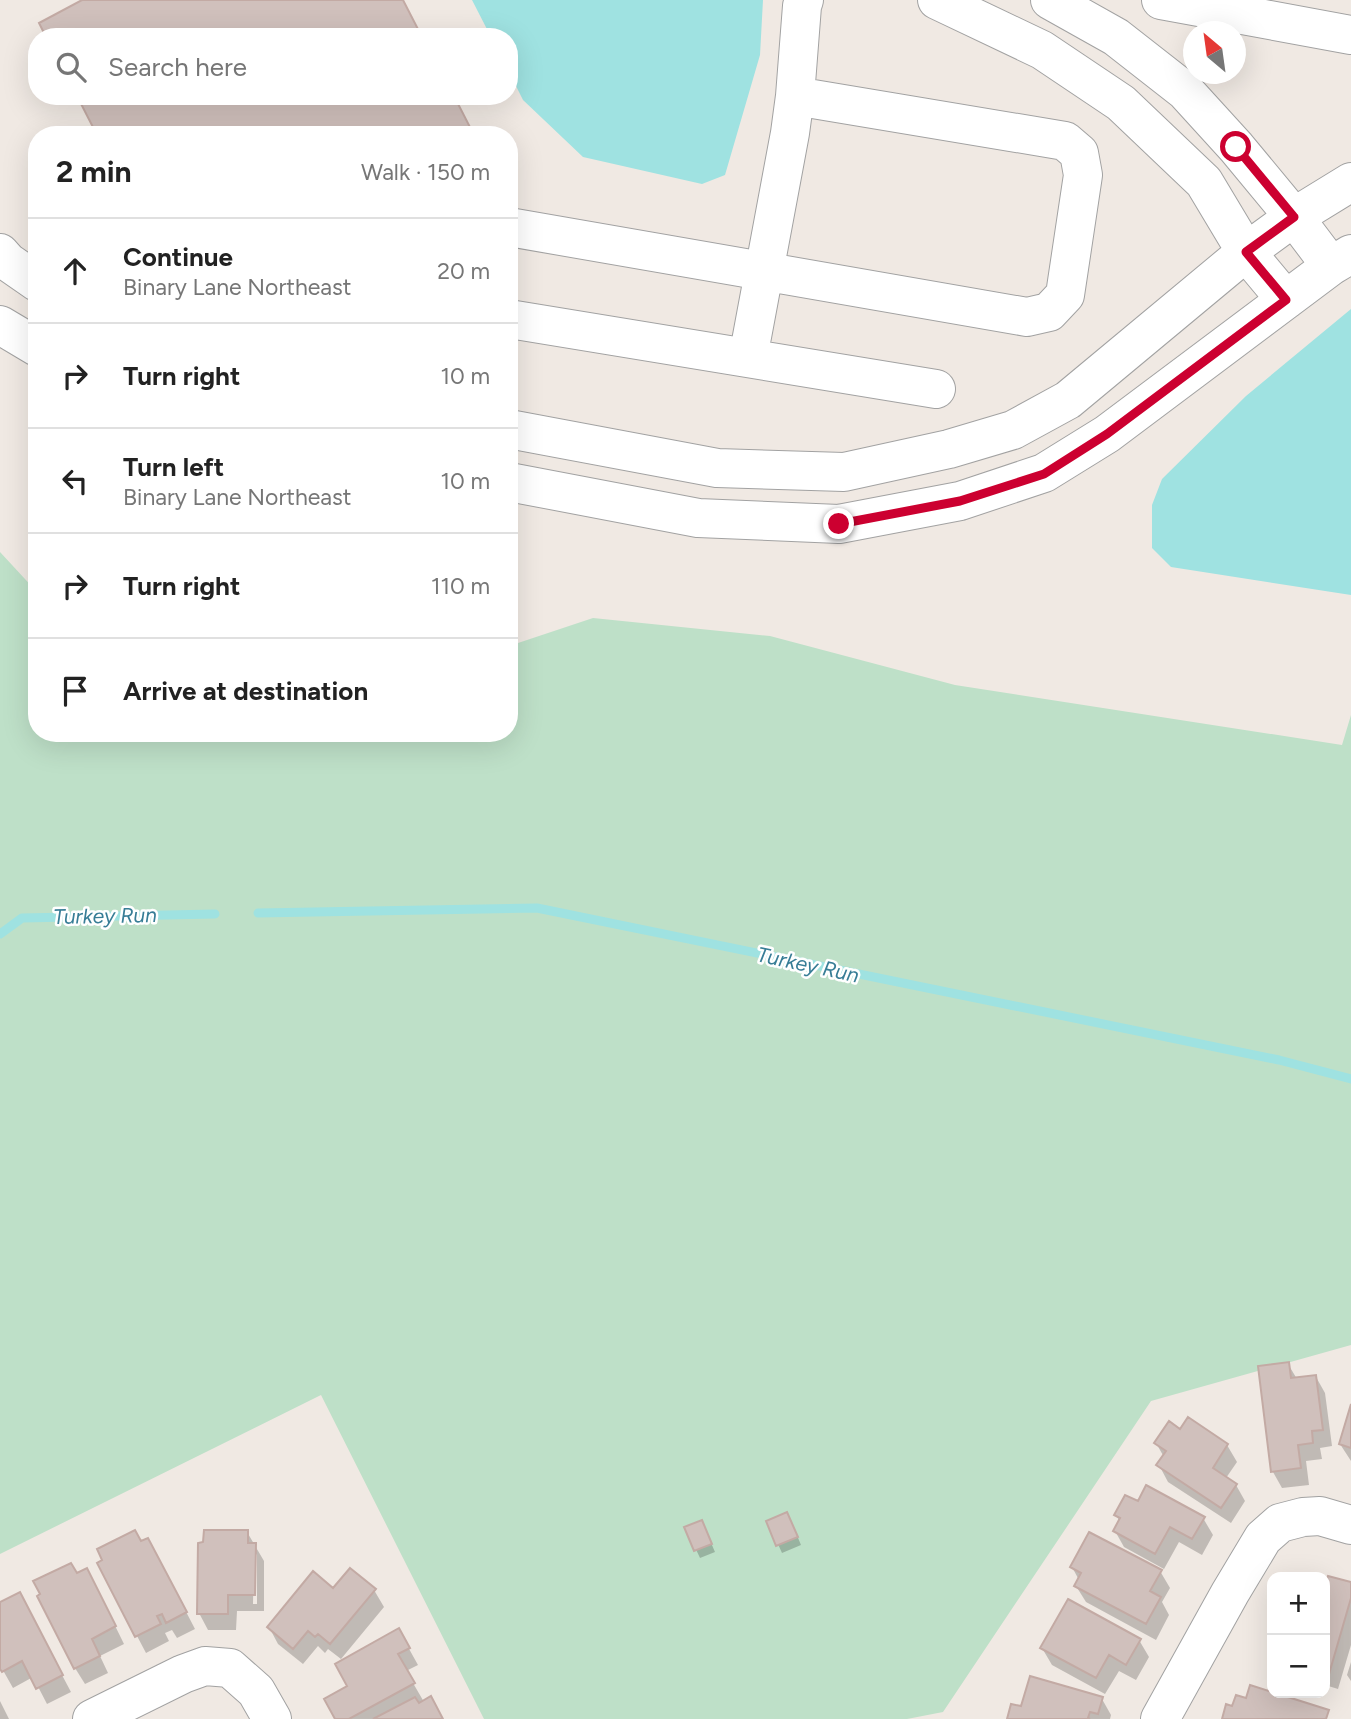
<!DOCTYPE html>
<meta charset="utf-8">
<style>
:root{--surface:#fff;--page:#f2f2f2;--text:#222;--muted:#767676;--line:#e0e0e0}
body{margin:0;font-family:Figtree,sans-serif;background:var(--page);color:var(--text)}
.controls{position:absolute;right:21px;bottom:21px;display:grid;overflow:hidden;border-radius:14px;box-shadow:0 7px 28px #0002}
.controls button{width:63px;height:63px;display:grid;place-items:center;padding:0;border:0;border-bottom:2px solid var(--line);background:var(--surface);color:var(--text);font:35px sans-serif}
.compass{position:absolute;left:1183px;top:21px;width:63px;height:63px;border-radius:50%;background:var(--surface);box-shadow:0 7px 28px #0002;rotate:331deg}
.stop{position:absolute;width:21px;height:21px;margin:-16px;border:5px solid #cc0030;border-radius:50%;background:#fff}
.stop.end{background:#cc0030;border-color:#fff;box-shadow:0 2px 7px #0008}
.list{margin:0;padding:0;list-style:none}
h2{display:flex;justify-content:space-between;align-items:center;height:91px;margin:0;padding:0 28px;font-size:30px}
h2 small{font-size:23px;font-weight:400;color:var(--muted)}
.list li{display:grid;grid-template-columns:46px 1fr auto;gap:21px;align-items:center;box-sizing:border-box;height:105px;padding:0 28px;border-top:2px solid var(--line)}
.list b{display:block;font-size:26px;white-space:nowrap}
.list p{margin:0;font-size:23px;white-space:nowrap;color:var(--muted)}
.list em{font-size:23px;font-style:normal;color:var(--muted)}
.icon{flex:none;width:38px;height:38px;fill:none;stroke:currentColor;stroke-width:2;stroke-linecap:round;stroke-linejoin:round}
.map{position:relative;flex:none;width:1351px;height:1719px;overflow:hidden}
.search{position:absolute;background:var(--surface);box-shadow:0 7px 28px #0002;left:28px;top:28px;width:490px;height:77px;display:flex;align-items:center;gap:18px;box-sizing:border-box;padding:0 24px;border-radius:28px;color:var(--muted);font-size:26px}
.panel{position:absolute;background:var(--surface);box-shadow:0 7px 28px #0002;left:28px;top:126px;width:490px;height:616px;border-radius:28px}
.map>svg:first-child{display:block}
.wetland{fill:#bee0c8}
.water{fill:#9fe2e1}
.shadow{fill:#0003;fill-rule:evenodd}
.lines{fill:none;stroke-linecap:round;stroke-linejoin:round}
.stream{stroke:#9fe2e1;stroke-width:9}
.building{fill:#d0c0bc;stroke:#c3aaa4;stroke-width:2}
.minor-casing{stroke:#a2a2a2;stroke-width:40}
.minor{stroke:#fff;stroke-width:38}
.route{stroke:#cc0030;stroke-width:9}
.labels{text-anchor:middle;stroke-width:5;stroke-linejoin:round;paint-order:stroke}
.water-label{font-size:21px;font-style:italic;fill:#377d96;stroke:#fff}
</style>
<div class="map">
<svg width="1351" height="1719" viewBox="0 0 1351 1719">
<rect width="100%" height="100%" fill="#f0e9e3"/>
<path class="wetland" d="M0 552 37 592V733H509V646L593 618 770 636 955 685 1342 745 1351 715V1345L1151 1401 943 1712 907 1719H484L321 1395 0 1554Z"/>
<path class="water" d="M472 0H763L760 55 725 175 702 184 583 157 523 100 509 72V37H491Z
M1351 309V595L1171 567 1152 548V505L1162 479 1246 396Z"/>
<path class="shadow" d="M1288 1364 1297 1379 1316 1377 1325 1393 1332 1446 1320 1448 1322 1459 1306 1461 1309 1485 1282 1488 1273 1472Z
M1351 1410V1461L1340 1444Z
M1180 1431 1227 1445 1237 1462 1226 1478 1236 1485 1245 1501 1231 1523 1168 1482 1159 1465 1164 1457 1156 1443Z
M1138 1504 1203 1518 1213 1535 1202 1555 1179 1542 1164 1569 1124 1547 1115 1531 1120 1522 1116 1515Z
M791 1521 801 1545 782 1553 768 1522Z
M702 1522 715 1552 700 1558 686 1528Z
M247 1532 264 1561V1611H237L236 1630H208L199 1613ZM254 1551 257 1555V1604H253Z
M157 1556 195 1629 177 1638 172 1630 165 1633 169 1641 146 1653 99 1564Z
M1072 1567 1160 1571 1170 1588 1162 1602 1169 1615 1156 1640 1086 1602 1076 1586 1079 1580Z
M77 1575 96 1587 124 1644 100 1656 108 1673 85 1684 75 1668Z
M1325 1584H1351V1645L1338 1689 1325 1685Z
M374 1590 384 1607 341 1659 328 1649 325 1653 318 1646 303 1664 278 1644 269 1627Z
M0 1604 28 1611 71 1692 47 1704 33 1677 13 1688 0 1665Z
M1139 1640 1149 1657 1136 1680 1119 1671 1105 1694 1052 1665 1042 1648Z
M408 1647 418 1665 406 1671 424 1702 441 1719H337L349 1687 337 1664Z
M1351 1662V1681L1347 1675Z
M1102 1699 1111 1715 1110 1719H1008L1022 1709Z
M0 1701 9 1719H0Z"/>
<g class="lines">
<path class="stream" d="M258 913 537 908 1279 1060 1351 1079
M0 934 22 918 215 914"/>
</g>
<path class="building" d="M82 0H403L422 37H46L39 23Z
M77 96H454L474 135H97Z
M1289 1362 1291 1378 1316 1375 1323 1430 1312 1431 1313 1443 1298 1445 1301 1468 1271 1472 1258 1366Z
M1351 1404V1448L1339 1444Z
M1188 1417 1228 1444 1213 1468 1237 1484 1221 1508 1156 1465 1166 1451 1154 1443 1169 1421 1180 1429Z
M1146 1485 1205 1517 1192 1539 1170 1527 1155 1554 1113 1531 1120 1518 1114 1515 1125 1495 1138 1501Z
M787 1512 798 1537 776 1546 766 1521Z
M702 1520 712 1544 694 1551 684 1527Z
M135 1530 141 1541 148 1538 187 1612 166 1623 162 1614 157 1616 161 1624 135 1637 97 1563 102 1560 97 1549Z
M204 1530H248V1543H256L255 1595H228V1614H197L198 1543 203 1542Z
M1089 1532 1162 1570 1150 1591 1161 1597 1146 1624 1074 1586 1081 1573 1070 1567Z
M71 1563 77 1573 87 1568 116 1626 92 1639 100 1656 74 1669 37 1596 40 1594 33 1581Z
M350 1568 376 1589 330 1644 318 1634 315 1637 308 1631 293 1649 267 1627 313 1571 333 1588Z
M1328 1576 1351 1582V1598L1329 1674 1325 1672V1582H1326Z
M20 1592 63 1675 36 1689 22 1661 2 1672 0 1669V1602Z
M1068 1599 1141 1639 1126 1665 1109 1655 1096 1678 1040 1648Z
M399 1628 410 1648 398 1654 415 1683 349 1719H335L324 1699 347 1686 335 1664Z
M1030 1676 1103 1697 1098 1714 1090 1712 1088 1718 1090 1719H1007L1011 1704 1021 1706Z
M1250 1685 1329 1710 1326 1719H1222L1226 1704 1232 1706 1236 1695 1246 1698Z
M431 1696 443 1719H373L415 1697 419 1703Z"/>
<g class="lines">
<defs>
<path id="minor" d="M937 0 1042 50 1121 103 1204 182 1246 252 1286 300
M1050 0 1116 37 1185 91 1236 147 1294 217 1331 266
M1161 0 1351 35
M509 227 1027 317 1049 312 1065 295 1083 175 1079 153 1065 141 795 96
M0 253 8 262 37 282
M509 319 936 389
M0 325 37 347
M748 358 790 133 795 96 802 6 804 0
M509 429 717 468 844 472 949 449 1013 430 1068 400 1246 252 1294 217 1351 182
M509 482 698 518 839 524 960 501 1044 473 1107 434 1331 266 1351 254
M92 1719 183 1674 205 1666 230 1668 256 1691 272 1719
M1160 1719 1230 1593 1263 1538 1280 1523 1303 1517 1320 1516 1351 1525"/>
</defs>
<use href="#minor" class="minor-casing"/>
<use href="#minor" class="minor"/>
</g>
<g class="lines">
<path class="route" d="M839 524 960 501 1044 474 1107 434 1286 300 1246 252 1294 217 1236 147"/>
</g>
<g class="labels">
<g class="water-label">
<text transform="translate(105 916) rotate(-1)" y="7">Turkey Run</text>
<text transform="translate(808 965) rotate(12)" y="7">Turkey Run</text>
</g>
</g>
</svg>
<div class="controls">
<button>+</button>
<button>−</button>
</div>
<svg class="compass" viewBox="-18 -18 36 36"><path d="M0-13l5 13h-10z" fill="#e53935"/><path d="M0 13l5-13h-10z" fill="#767676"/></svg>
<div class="stop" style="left:1236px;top:147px"></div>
<div class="stop end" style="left:839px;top:524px"></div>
<div class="search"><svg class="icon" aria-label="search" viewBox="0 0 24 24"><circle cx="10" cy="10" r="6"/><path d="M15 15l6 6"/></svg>Search here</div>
<section class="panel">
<h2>2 min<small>Walk · 150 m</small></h2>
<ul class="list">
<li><svg class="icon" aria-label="ahead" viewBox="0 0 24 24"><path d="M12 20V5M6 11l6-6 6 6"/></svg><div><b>Continue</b><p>Binary Lane Northeast</p></div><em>20 m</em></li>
<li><svg class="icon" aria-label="right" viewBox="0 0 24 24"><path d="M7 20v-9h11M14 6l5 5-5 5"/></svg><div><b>Turn right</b></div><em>10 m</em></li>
<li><svg class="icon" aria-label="left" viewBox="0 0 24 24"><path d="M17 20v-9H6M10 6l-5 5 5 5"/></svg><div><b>Turn left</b><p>Binary Lane Northeast</p></div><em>10 m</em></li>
<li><svg class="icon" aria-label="right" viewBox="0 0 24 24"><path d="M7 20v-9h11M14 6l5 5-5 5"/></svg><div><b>Turn right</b></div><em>110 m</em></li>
<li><svg class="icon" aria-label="arrive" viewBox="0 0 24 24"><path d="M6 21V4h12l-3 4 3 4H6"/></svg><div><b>Arrive at destination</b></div></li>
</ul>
</section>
</div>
